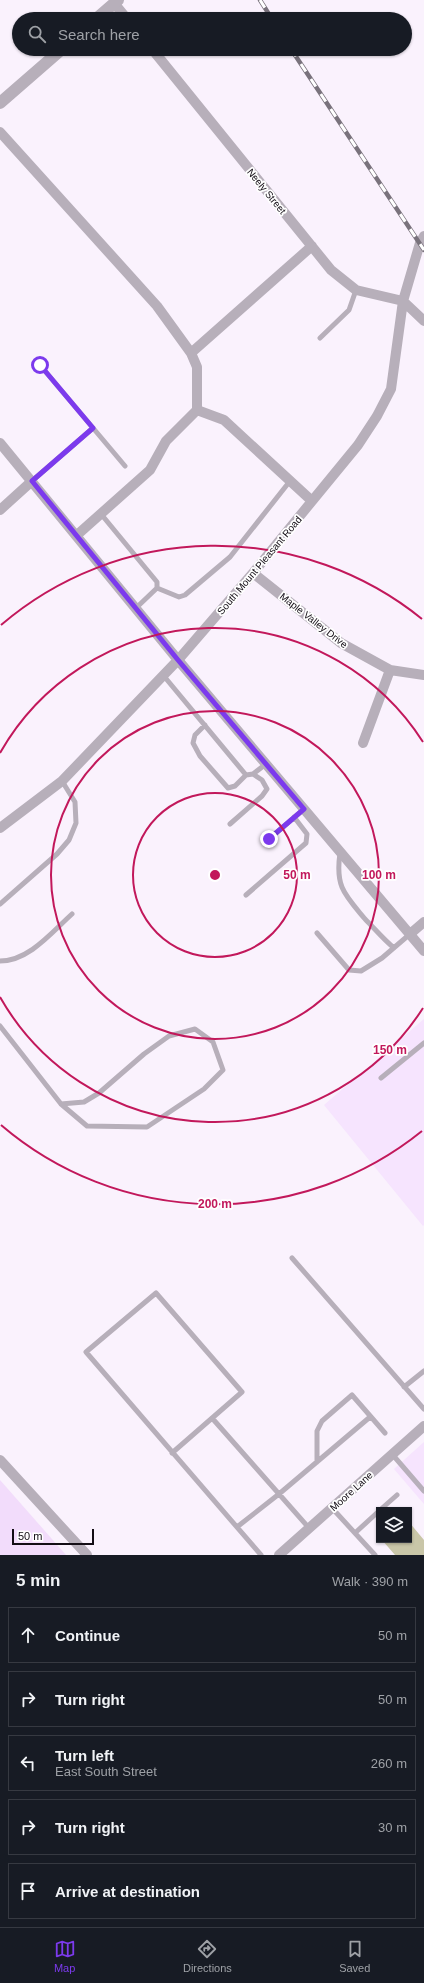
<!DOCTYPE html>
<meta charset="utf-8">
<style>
:root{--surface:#171b24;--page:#242831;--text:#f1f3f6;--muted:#9ea1a6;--line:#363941;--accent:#7c3aed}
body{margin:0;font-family:Helvetica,sans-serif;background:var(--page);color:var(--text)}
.controls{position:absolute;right:12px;bottom:12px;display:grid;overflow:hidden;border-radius:0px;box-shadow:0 1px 3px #0004}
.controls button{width:36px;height:36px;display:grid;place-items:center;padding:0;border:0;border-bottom:1px solid var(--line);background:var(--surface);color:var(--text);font:20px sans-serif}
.scale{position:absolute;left:12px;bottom:10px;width:82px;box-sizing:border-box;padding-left:4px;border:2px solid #130d15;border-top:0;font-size:11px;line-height:14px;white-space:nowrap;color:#130d15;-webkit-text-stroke:3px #fff;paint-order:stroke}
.stop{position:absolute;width:12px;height:12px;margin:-9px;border:3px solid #7c3aed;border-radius:50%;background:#fff}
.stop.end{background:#7c3aed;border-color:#fff;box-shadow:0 1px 4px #0008}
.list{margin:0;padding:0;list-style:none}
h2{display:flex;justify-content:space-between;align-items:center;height:52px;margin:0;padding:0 16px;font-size:17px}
h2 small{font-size:13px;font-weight:400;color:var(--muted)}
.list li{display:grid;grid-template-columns:26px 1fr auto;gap:12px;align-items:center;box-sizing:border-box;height:56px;margin:0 8px 8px;padding:0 8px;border:1px solid var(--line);border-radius:0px}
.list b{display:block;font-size:15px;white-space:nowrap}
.list p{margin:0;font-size:13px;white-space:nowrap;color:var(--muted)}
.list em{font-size:13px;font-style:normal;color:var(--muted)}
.icon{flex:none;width:22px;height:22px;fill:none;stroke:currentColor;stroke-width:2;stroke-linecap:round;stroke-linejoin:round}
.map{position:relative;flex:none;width:424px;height:1555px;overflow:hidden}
.search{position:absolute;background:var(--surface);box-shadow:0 1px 3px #0004;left:12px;right:12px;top:12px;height:44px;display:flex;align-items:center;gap:10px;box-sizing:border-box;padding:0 14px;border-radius:22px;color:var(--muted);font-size:15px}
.sheet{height:372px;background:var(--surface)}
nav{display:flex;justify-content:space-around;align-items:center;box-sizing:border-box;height:56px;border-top:1px solid var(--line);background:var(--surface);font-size:11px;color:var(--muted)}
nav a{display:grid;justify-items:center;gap:2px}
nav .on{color:var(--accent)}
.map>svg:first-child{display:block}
.built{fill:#f6e4fe}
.green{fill:#f2dcfb}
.building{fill:#c9c6a8}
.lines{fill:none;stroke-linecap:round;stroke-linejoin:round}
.service{stroke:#b7afba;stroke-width:5}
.minor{stroke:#b7afba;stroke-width:10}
.tertiary{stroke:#b7afba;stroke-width:12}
.rail-casing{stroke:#79727c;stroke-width:4.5}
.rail{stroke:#fff;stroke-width:3;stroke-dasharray:9;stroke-linecap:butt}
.route{stroke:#7c3aed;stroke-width:5}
.ring{fill:none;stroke:#c2185b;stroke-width:2}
.labels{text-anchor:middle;stroke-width:3.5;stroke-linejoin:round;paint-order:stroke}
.street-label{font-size:10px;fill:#130d15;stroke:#fff}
.centre{fill:#c2185b;stroke:#fff;stroke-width:2}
.ring-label{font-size:12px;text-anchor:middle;font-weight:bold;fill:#c2185b;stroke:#fff;stroke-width:3.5;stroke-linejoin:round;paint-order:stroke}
</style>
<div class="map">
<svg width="424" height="1555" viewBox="0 0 424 1555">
<rect width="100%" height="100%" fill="#faf2fd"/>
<path class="built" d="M424 1019V1225L423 1226 324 1105Z
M424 1442V1504L394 1469Z"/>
<path class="green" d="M0 1480 66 1555H0Z"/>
<path class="building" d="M409 1522 424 1540V1555H395L382 1540H409Z"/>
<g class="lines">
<path class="service" d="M320 338 349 310 356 290
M40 365 125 466
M32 481 93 428
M101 514 157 582V588L136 608
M157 588 179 597 185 595 230 557 290 481
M163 675 246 775 253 774 266 764
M205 725 195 735 193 743 200 756 228 788 235 786 246 775
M230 824 262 796 267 789 262 780 253 774
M269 839 304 809
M340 853C335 887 345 895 365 919 375 929 383 939 394 948
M246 895 306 843 307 834 294 817
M0 904 57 854 69 840 76 823 75 802 62 781
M317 933 349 970 361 971 382 958 410 934
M0 961C29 961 52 932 72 914
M0 1026 61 1104 87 1126 147 1127 204 1089 223 1070 213 1042 195 1029 169 1036 144 1054 99 1093 84 1102 61 1104
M381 1078 424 1043
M292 1258 424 1409
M404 1387 424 1371
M212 1418 309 1528
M172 1453 242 1392 156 1293 86 1352 261 1555
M392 1454 424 1491
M317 1462V1431L322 1421 352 1395 385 1433
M332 1508 375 1555
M380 1510 397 1495
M237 1527 279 1494 370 1417
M355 1533 379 1511"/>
<path class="minor" d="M114 3 127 19
M152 49 331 270 356 290 403 301 424 321
M0 132 157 306 191 353 197 367V410L166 441 150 470 77 535
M191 353 312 246
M197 410 224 420 312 501
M0 443 178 660 424 951
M0 510 32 481
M253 573 341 643 390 670 424 675
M363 743 390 670
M0 828 62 781 178 660 253 573 358 445 377 416 391 389 403 301 420 243 424 236
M410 934 424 922
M0 1460 87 1555
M279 1555 424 1426"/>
<path class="tertiary" d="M96 19 118 0
M0 103 62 49"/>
<defs>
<path id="rail" d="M260 0 272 19
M291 49 424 250"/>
</defs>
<use href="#rail" class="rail-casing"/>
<use href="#rail" class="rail"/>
</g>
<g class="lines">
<path class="route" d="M40 365 93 428 32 481 178 660 304 809 269 839"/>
</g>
<g class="ring">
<circle cx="215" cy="875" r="82"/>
<circle cx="215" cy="875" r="164"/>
<path d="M423 1008A247 247 0 0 1 0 997M0 753A247 247 0 0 1 423 742"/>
<path d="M422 1131A329 329 0 0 1 1 1125M1 625A329 329 0 0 1 422 619"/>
</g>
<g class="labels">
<g class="street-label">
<text transform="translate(267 191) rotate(51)" y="4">Neely Street</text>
<text transform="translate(259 565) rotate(-50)" y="4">South Mount Pleasant Road</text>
<text transform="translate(314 620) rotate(38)" y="4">Maple Valley Drive</text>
<text transform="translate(351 1491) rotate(-42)" y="4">Moore Lane</text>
</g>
</g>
<circle cx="215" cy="875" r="6" class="centre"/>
<g class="ring-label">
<text x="297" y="879">50 m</text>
<text x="379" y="879">100 m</text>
<text x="390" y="1054">150 m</text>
<text x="215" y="1208">200 m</text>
</g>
</svg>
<div class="controls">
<button><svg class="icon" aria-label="layers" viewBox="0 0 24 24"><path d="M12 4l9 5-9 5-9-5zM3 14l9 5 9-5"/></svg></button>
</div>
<div class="scale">50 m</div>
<div class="stop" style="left:40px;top:365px"></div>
<div class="stop end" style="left:269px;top:839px"></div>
<div class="search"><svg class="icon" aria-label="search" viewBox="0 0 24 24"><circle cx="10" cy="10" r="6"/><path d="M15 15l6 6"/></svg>Search here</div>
</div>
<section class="sheet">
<h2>5 min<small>Walk · 390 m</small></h2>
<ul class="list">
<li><svg class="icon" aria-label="ahead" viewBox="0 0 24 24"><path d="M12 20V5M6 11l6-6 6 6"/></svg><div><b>Continue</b></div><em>50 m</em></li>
<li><svg class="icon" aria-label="right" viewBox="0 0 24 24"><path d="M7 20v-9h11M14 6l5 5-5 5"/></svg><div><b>Turn right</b></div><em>50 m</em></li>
<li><svg class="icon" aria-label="left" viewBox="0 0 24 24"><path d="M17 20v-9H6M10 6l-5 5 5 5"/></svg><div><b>Turn left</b><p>East South Street</p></div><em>260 m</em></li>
<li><svg class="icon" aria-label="right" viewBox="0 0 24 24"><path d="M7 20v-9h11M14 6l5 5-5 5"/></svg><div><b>Turn right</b></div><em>30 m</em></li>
<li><svg class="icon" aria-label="arrive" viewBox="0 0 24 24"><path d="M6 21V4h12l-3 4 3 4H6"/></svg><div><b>Arrive at destination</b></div></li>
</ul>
</section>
<nav>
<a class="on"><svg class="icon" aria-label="map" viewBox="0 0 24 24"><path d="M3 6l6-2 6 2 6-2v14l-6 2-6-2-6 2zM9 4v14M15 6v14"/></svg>Map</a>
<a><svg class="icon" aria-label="directions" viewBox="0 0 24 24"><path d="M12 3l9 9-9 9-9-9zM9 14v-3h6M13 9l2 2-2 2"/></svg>Directions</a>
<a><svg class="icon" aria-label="saved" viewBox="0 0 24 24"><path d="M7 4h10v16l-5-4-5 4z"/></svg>Saved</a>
</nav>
